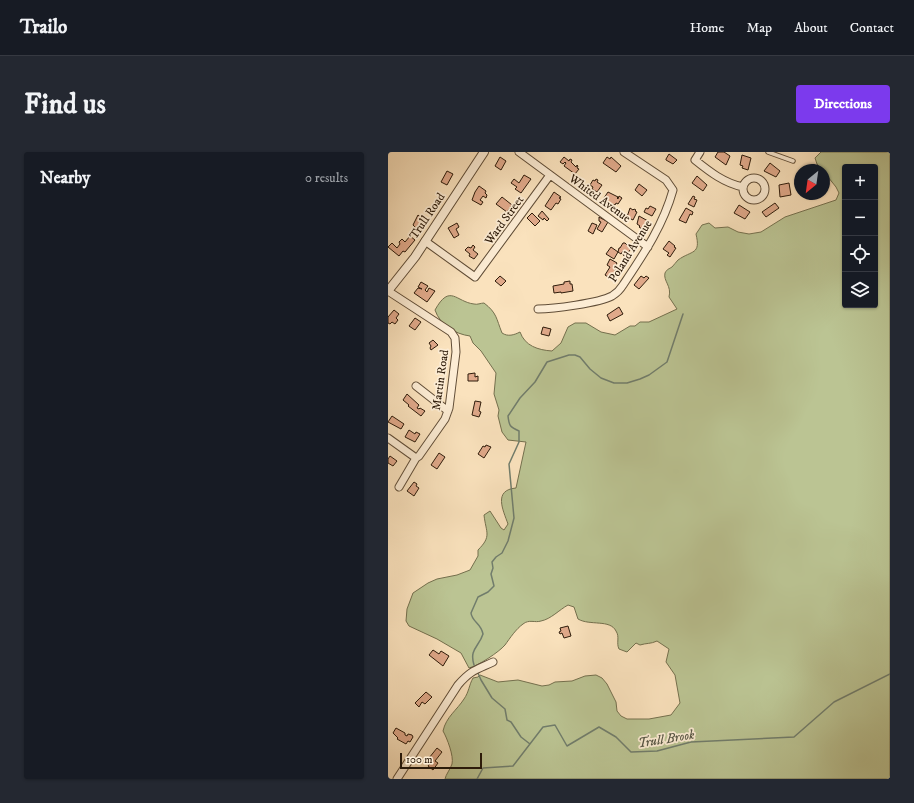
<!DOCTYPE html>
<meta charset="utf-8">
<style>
:root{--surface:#171b24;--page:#242831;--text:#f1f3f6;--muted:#9ea1a6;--line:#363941;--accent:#7c3aed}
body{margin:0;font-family:"IM FELL DW Pica",serif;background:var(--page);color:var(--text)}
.controls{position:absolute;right:12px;top:12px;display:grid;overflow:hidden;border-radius:4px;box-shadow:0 1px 3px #0004}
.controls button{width:36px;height:36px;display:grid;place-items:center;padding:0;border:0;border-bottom:1px solid var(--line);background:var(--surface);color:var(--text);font:20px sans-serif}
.compass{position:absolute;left:406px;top:12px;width:36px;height:36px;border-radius:50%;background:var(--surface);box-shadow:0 1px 3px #0004;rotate:209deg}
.scale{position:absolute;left:12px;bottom:10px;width:82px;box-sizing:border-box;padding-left:4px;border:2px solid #2d1b0a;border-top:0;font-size:11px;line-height:14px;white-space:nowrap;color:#2d1b0a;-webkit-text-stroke:3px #fcecd4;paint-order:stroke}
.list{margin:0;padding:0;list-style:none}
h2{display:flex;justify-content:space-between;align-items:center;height:52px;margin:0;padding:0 16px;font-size:17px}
h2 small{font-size:13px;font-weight:400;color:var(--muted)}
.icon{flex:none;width:22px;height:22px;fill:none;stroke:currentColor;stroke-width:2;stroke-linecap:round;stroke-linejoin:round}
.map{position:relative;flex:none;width:502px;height:627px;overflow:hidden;border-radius:4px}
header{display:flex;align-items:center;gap:24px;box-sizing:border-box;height:56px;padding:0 20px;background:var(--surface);border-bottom:1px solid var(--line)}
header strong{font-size:19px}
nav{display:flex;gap:22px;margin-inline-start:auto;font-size:14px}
.intro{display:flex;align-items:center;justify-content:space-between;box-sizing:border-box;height:96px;padding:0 24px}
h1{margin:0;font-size:28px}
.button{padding:10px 18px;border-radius:4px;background:var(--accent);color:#fff;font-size:14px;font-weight:700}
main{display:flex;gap:24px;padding:0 24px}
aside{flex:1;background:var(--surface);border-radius:4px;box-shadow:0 1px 3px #0004}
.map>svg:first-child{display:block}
.green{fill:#bbc493;stroke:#74704e;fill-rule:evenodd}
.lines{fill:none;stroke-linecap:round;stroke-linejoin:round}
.stream{stroke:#717d6c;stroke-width:1.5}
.building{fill:#e0a98a;stroke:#2d1b0a}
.service-casing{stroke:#604d37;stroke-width:5.5}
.minor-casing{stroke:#604d37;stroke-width:9}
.tertiary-casing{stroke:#604d37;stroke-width:10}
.service{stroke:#fcecd4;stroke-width:3.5}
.minor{stroke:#fcecd4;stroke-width:7}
.tertiary{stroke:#fcecd4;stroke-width:8}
.labels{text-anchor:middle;stroke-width:3.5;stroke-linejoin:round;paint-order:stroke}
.street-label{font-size:12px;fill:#2d1b0a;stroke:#fcecd4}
.water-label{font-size:13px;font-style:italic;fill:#555443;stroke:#fcecd4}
</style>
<header>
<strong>Trailo</strong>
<nav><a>Home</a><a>Map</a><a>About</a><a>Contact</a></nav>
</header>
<div class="intro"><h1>Find us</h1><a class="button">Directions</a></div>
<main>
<aside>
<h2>Nearby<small>0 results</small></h2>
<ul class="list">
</ul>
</aside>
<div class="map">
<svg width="502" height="627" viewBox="0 0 502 627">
<rect width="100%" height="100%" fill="#fae2bd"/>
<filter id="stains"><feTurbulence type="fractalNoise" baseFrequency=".005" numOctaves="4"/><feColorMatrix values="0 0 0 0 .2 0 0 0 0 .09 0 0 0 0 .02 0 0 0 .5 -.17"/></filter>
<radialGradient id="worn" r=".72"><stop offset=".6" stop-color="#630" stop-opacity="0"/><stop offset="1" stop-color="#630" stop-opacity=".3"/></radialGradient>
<path class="green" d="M433 0H502V627H57C58 622 62 618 64 612 66 604 59 586 55 579 58 565 69 558 76 547 81 540 81 533 85 526L90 525 92 523 110 530 130 528 154 534 161 533 167 530 184 529 197 524 208 523 214 526 219 532 228 550 229 559 233 564 239 567H261L283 563 292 551 287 523 278 510 281 497 269 489C263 492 258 491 252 493L248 491 239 500 231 497C228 491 232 485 228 479 222 467 202 474 190 467L186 455 180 453C171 458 163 467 153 469 147 471 141 467 135 472 128 477 122 486 117 493 111 500 90 514 81 516L73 501 49 487 21 474 18 469 19 457 25 441 40 431 49 427 69 423 82 418 90 404V398C104 384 98 381 96 363L102 359 113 376 116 378 120 372C115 358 105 338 128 336L138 290 120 288 114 280 110 264 111 258 106 242 108 221 93 199 85 191 82 184C67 182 52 173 47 158 62 131 68 150 86 152 89 153 93 151 96 151 109 161 108 166 114 181 120 185 126 183 132 180 137 194 150 198 164 199L173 191 180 175 187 171H198L213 180 227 183 242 174H247L252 170H261L289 157 281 145C284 134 275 129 277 121 279 117 281 117 284 115 286 113 288 110 290 108 304 98 313 103 308 82L314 73 321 71 327 76 340 75 350 80 361 82 373 80 397 65 448 48 451 41 448 35 436 20V18H434L429 12 427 6ZM457 15H487V153H457Z"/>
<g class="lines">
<path class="stream" d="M86 513C81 497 91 495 95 482 93 471 84 470 83 461L90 445 100 440 106 434 103 422 105 416 104 410 108 405 114 401 120 389 126 366 121 312 131 290V279C122 275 121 274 120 264L132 246 147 230 159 210 181 203H187L192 205 202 217 213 226 226 231H239L252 227 261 223 279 210 295 162
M90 521 93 528 104 546 117 557 119 568 123 570 133 585 142 592
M89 627 95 616 125 614 155 575 167 573 179 594 211 575 228 585 243 600 269 599 303 590 406 585 446 550 502 522"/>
</g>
<path class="building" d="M330 0H336L342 4 338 13 327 5Z
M281 2 289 8 285 12 278 8V7Z
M354 3 363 6 360 18 354 16 355 14 352 13Z
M112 5 118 9 113 18 107 14Z
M176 5 181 9 182 7 184 8 183 10 188 15 189 13 190 14 189 16 191 17 187 22 176 14 178 11 177 10 175 12 172 10Z
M219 5 222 7 223 5 233 14 228 20 215 11Z
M382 11 392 19 388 25 376 19Z
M59 19 65 22 59 33 53 30Z
M136 23 143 27 133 41 127 37 129 35 123 31 126 27 131 31Z
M309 24 319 33 315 39 304 31Z
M208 27 210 28 209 30 214 33 209 40 204 37 205 35 202 33 205 28 207 29Z
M401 31 403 43 392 45 391 33Z
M251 32 259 38 254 44 247 38Z
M91 34 98 39 97 41 99 43 98 46 95 44 92 48 95 50 93 53 84 48 87 40Z
M166 40 173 45 171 46 173 47 170 52 168 51 163 58 157 54Z
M220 40 230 45 229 46 230 47 231 44 234 46 230 52 228 51 227 53 223 52 216 46Z
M305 44 307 45 306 47 309 48 306 55 300 52Z
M114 45 124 53 119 60 108 52Z
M387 51 391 56 378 65 374 60Z
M351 53 362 60 357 67 346 61Z
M262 54 268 57 264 64 256 60 258 56 260 57Z
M242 56 245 58 246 57 248 58 247 59 249 60 245 68 239 65Z
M298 56 305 60 304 63 302 62 298 71 291 68Z
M154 59 161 67 159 69 156 66 155 68 150 64Z
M144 61 152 69 147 74 139 66Z
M30 63 37 69 32 74 30 73 28 76 25 73Z
M251 64 260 69 254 77 251 75 252 74 249 72Z
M211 65 220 70 214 80 209 77 213 70 211 69Z
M69 71 71 75 68 77 71 83 66 86 60 76Z
M204 71 209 73 205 82 200 79Z
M22 84 27 88 17 100 15 99 11 104 0 95 4 91 9 96 12 92 11 90 14 87 17 90Z
M281 89 287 94 286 95 288 96 282 105 279 103 281 101 275 97Z
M235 91H237L243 97 237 104 235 103 237 100 235 99 233 102 230 100 231 96H232Z
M85 93 87 95 85 98 90 102 86 107 81 104 82 102 77 98 80 95 83 96Z
M223 95 230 100 226 107 218 102Z
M222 107 229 111 226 116 228 117 223 127 217 123 222 115 219 113Z
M112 124 118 129 113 134 107 129Z
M253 124 256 126 258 124 261 126 251 137 246 133Z
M182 129V132H184L185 139 173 141V140L166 141 165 134 176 132V130Z
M33 130 40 134 37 138 39 140 41 136 47 139 39 150 26 141 30 136 34 137 30 135Z
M231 155 235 162 222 169 219 163Z
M6 158 11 162 8 166 10 168 7 172 4 170 2 172 0 171V165Z
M27 166 33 170 27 178 21 174Z
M155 175 163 177 161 184 153 182Z
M45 188 50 193 43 198 42 196 43 194 41 191Z
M87 221V225L90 224V229H80V222Z
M19 242 31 253 29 256 31 257 32 256 37 259 33 264 20 254 21 253 15 248Z
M87 249 93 250 91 259 93 260 91 265 84 263Z
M4 264 16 272 13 277 0 270Z
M21 278 27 282 28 280 32 282 27 290 17 285Z
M98 293 103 295 96 306 90 302 95 294 97 295Z
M51 301 57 305 49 317 43 313Z
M2 304 9 309 5 314 0 311V307Z
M26 330 29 332 28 334 31 336 26 344 19 339Z
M180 474 183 484 176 486 174 481 172 482 171 480 173 479 172 476Z
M45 498 51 502 53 499 61 504 55 514 41 503Z
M38 540 44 545 37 552 34 550 31 555 27 551Z
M8 576 17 581V583L19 584 20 582 24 583 25 585 22 590 20 589 18 592 9 587 10 586 5 581Z
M49 596 54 600 47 609 50 611 45 618 40 614 43 610 41 608 42 607 41 606Z"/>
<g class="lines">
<defs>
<path id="service" d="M380 0 405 9"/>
<path id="minor" d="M131 0 260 95
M312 0 307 8C322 20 336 31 355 35
M355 37a11 11 0 1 1 22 0a11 11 0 1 1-22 0Z
M37 89 87 125 162 23
M0 139 63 180 67 186 68 200 61 256 57 267 31 304 28 306 11 335
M150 157C165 157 211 151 224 144 229 141 232 138 235 133 255 103 275 74 285 38L278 28 236 0
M28 234 60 259
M0 286 28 306
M9 627 70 533C83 518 88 518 105 510"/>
<path id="tertiary" d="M0 139 27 105 96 0"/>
</defs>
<use href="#service" class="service-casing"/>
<use href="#minor" class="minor-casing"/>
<use href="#tertiary" class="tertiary-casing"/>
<use href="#service" class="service"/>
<use href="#minor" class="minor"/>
<use href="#tertiary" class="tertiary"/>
</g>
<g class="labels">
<g class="street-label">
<text transform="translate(212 46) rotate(36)" y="4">Whited Avenue</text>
<text transform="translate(39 64) rotate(-56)" y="4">Trull Road</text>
<text transform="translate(116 68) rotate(-54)" y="4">Ward Street</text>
<text transform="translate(242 99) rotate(-58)" y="4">Poland Avenue</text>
<text transform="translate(52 228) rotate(-82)" y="4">Martin Road</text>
</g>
<g class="water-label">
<text transform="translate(278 586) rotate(-9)" y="5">Trull Brook</text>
</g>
</g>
<rect width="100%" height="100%" filter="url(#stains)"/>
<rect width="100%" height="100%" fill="url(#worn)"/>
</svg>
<div class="controls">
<button>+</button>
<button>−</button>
<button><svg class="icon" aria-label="locate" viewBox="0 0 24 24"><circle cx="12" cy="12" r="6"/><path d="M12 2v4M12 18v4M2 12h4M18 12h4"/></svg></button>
<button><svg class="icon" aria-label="layers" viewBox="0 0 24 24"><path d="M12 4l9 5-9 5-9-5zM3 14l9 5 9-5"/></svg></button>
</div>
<svg class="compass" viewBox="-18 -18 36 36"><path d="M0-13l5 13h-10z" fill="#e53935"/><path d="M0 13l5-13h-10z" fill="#9ea1a6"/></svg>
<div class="scale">100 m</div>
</div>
</main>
